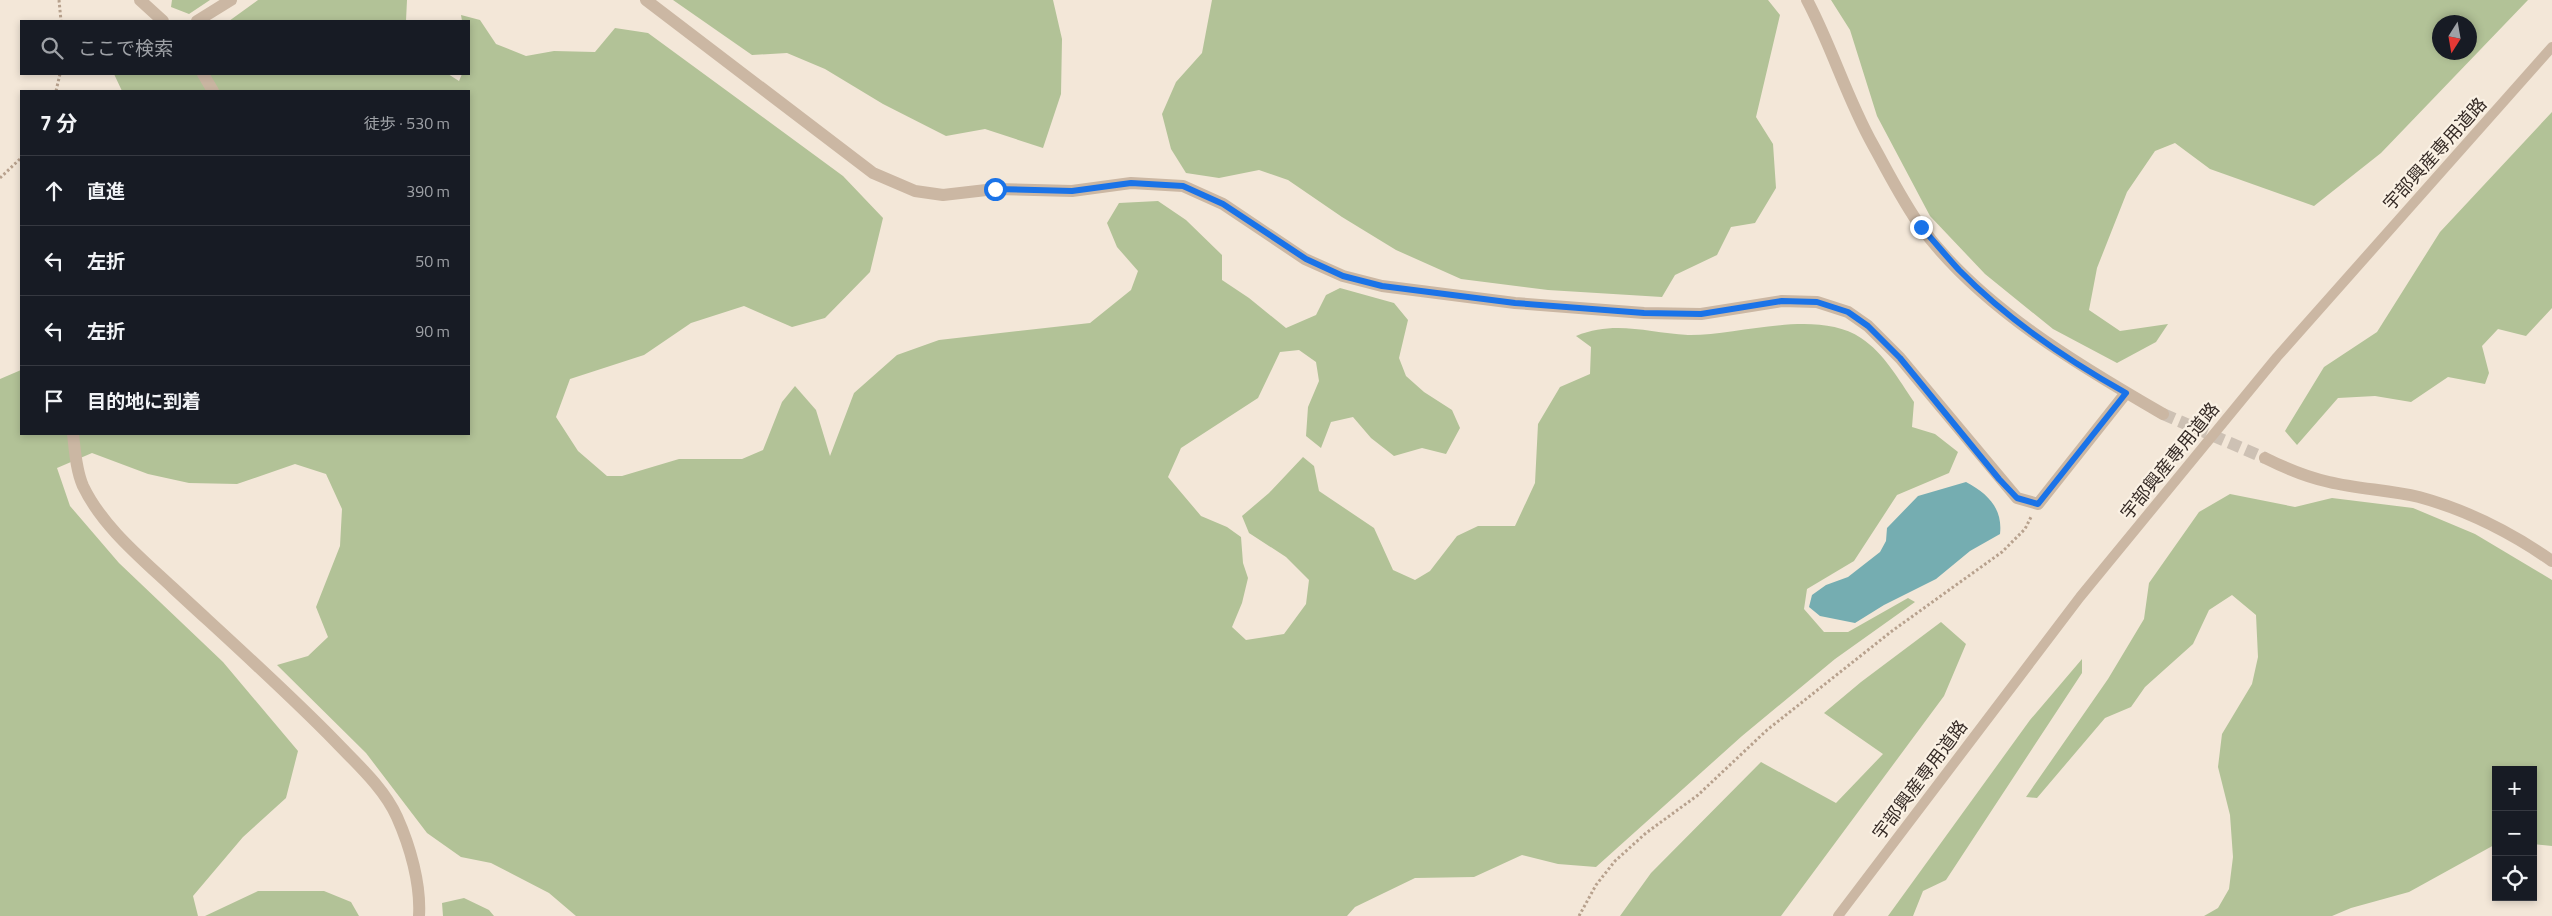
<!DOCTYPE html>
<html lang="ja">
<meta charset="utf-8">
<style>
:root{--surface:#171b24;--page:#20242c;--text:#f1f3f6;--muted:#9ea1a6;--line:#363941}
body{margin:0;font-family:"Titillium Web","Noto Sans JP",sans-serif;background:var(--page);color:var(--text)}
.controls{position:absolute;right:15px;bottom:15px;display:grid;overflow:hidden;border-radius:0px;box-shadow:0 2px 8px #0003}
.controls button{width:45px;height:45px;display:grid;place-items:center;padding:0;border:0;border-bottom:1px solid var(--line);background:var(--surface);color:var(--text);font:25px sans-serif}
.compass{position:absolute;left:2432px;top:15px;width:45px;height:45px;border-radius:50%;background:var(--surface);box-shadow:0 2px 8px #0003;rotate:191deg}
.stop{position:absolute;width:15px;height:15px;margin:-11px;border:4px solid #1a73e8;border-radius:50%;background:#fff}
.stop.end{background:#1a73e8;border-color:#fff;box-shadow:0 1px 5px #0008}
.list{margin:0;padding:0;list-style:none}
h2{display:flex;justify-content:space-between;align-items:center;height:65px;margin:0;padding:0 20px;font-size:21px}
h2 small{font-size:16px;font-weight:400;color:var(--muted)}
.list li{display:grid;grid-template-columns:32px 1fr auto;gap:15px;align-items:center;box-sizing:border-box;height:70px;padding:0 20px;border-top:1px solid var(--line)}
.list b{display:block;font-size:19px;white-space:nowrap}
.list em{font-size:16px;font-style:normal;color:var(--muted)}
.icon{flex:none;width:28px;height:28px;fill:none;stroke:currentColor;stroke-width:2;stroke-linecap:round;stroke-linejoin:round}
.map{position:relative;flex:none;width:2552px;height:916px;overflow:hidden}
.search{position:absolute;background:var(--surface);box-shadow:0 2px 8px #0003;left:20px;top:20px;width:450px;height:55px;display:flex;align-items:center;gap:12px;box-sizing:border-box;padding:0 18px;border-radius:0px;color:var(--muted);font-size:19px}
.panel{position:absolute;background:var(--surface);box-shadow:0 2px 8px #0003;left:20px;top:90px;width:450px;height:345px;border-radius:0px}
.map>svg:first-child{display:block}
.green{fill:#b2c297;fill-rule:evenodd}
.water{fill:#75adb1}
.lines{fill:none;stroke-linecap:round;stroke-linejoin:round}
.street-tunnel{stroke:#cdc1b4;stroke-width:12;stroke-dasharray:12 6;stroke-linecap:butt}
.path{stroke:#b7a18d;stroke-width:3;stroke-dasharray:2.5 2.5;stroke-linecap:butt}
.lane{stroke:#cbb7a3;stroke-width:10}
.street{stroke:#cbb7a3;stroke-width:12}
.route{stroke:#1a73e8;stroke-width:6}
.labels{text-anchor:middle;stroke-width:4.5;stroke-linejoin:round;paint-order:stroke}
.street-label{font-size:18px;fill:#362b26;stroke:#faf1e4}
</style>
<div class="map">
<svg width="2552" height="916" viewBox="0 0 2552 916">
<rect width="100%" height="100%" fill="#f3e7d8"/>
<path class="green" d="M172 0H210L189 14 171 7Z
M258 0H407L406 21H229Z
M673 0H1053L1062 39 1061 94 1043 148 985 129 946 136 883 104 825 69 787 53 752 55Z
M1212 0H1768L1780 15 1756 117 1773 144 1776 188 1755 223 1731 227 1717 255 1675 275 1662 297 1548 290 1461 279 1396 250 1342 217 1288 180 1259 170 1219 178 1186 173 1171 149 1162 114 1176 82 1202 53Z
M1831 0H2528L2381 153 2314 206 2210 169 2175 143 2155 151 2127 192 2097 268 2089 310 2120 331 2168 324 2156 342 2117 363 2053 329 1985 274 1930 216 1877 116 1850 30ZM2440 22H2470V52H2440Z
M461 15 480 20 496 44 526 56 554 51 595 52 615 28 648 33 843 176 883 218 870 272 825 318 792 327 744 306 691 323 644 355 570 379 556 417 578 451 607 476H622L679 459H742L763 450 782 402 795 386 816 410 830 456 854 393 897 355 939 340 1090 323 1131 290 1138 271 1117 247 1107 223 1119 203 1158 201 1186 220 1222 255V280L1249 298 1286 328 1316 315 1326 295 1340 288 1394 303 1408 320 1399 358 1406 376 1424 392 1452 410 1460 428 1446 454 1422 448 1394 456 1371 438 1353 417 1331 422 1321 448 1306 436 1308 407 1319 381 1316 362 1299 350 1280 352 1258 398 1181 448 1168 477 1201 516 1227 527 1241 537 1243 563 1248 578 1242 603 1232 627 1246 640 1284 634 1306 604 1309 580 1286 557 1249 533 1242 516 1269 493 1303 457 1314 466 1319 491 1374 528 1393 570 1415 580 1430 571 1457 536 1478 526H1515L1535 483 1538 424 1560 387 1590 374 1591 347 1576 336C1616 320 1647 333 1688 335 1737 336 1816 308 1861 338 1884 353 1899 380 1914 402L1912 427 1935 434 1958 452 1949 473 1897 495 1854 561 1807 589 1804 609 1824 632H1848L1908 598 1915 602 1835 659 1742 736 1596 867 1558 864 1522 855 1474 877 1415 878 1355 907 1347 916H576L549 893 491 863 461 857 427 833 366 753 277 665 308 656 328 637 316 607 340 546 342 509 326 474 295 464 237 484 189 483 148 474 92 453 57 468 70 506 119 563 223 662 298 751 286 798 243 837 193 896 198 916H0V379L21 370V434H469V91H122L114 74H448L459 81 462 74H469V21H462Z
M2552 112V308L2526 336 2498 329 2482 346 2489 373 2485 384 2448 377 2411 402 2375 396 2338 398 2297 445 2285 431 2324 367 2377 332 2440 232Z
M2230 494 2295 507 2332 498 2413 508 2475 534 2552 580V846L2533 844V770H2496V844L2409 892 2351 908 2332 916H2204L2218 908 2229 889 2233 857 2230 815 2218 767 2222 734 2252 684 2258 657 2256 615 2232 595 2209 610 2193 644 2145 687 2131 707 2105 718 2037 798 2026 797 2108 679 2144 619 2149 583 2199 512Z
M1941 622 1966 644 1944 696 1781 916H1620L1651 873 1761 762 1836 803 1883 754 1824 713 1861 682Z
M2082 659V673L1946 880 1923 891 1913 916H1888L2030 720Z
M258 891H324L351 902 359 916H205Z
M464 898 489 910 494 916H443L442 903Z"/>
<path class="water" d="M1966 482C1987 493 2003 508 2000 534L1970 551 1936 579 1884 605 1855 623 1820 616 1809 607 1812 595 1826 585 1848 577 1880 552 1886 541 1887 528 1918 496Z"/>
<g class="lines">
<path class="street-tunnel" d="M2163 414 2265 458"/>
<path class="path" d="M59 0 61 21
M56 91 60 74
M0 178 21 158
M1579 916 1596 885 1615 861 1646 833 1698 795 1767 730 1892 631 2002 552 2025 529 2031 517"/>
<path class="lane" d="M1838 916 2080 597 2277 357 2552 47"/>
<path class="street" d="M140 0 163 21
M646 0 873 173 915 191 943 195 995 189 1072 191 1131 183 1183 186 1223 204 1305 259 1343 276 1382 286 1515 303 1644 313 1701 314 1782 301 1817 302 1848 312 1868 326 1900 358 2017 498 2038 504 2126 393
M1807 0C1832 47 1847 99 1873 145 1888 172 1903 202 1921 227 1980 307 2078 365 2163 414
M197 21 231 0
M203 74 213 91
M73 434C75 451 76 470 83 486 102 526 141 558 173 588 227 638 283 688 335 741 357 764 384 788 397 817 410 846 421 884 419 916
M2265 458C2285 468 2306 477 2329 482 2358 489 2389 490 2419 497 2467 510 2512 533 2552 561"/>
</g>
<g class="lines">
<path class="route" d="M995 189 1072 191 1131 183 1183 186 1223 204 1306 259 1343 276 1382 286 1515 303 1644 313 1701 314 1782 301 1817 302 1848 312 1868 326 1900 358 1999 479 2017 498 2038 504 2126 393C2067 360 2007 319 1959 270 1946 256 1934 241 1921 227"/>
</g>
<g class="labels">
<g class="street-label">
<text transform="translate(2435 154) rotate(-48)" y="6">宇部興産専用道路</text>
<text transform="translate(2170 461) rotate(-51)" y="6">宇部興産専用道路</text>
<text transform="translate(1920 780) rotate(-53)" y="6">宇部興産専用道路</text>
</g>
</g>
</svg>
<div class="controls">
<button>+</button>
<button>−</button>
<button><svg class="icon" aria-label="locate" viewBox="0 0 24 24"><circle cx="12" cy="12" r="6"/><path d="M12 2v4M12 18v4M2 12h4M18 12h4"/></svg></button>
</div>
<svg class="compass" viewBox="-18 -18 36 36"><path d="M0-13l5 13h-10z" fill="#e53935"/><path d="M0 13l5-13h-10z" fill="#9ea1a6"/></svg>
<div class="stop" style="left:995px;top:189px"></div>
<div class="stop end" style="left:1921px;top:227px"></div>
<div class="search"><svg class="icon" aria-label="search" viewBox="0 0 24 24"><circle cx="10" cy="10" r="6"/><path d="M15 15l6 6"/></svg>ここで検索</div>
<section class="panel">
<h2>7 分<small>徒歩 · 530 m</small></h2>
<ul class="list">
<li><svg class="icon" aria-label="ahead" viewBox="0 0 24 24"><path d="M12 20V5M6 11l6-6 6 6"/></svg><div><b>直進</b></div><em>390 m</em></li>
<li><svg class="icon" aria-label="left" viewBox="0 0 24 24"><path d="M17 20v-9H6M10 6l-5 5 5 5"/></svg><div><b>左折</b></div><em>50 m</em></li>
<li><svg class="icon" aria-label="left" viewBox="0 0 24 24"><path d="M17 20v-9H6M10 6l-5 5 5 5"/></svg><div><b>左折</b></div><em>90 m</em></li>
<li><svg class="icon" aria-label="arrive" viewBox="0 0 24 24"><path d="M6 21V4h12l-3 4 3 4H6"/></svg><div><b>目的地に到着</b></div></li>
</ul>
</section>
</div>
